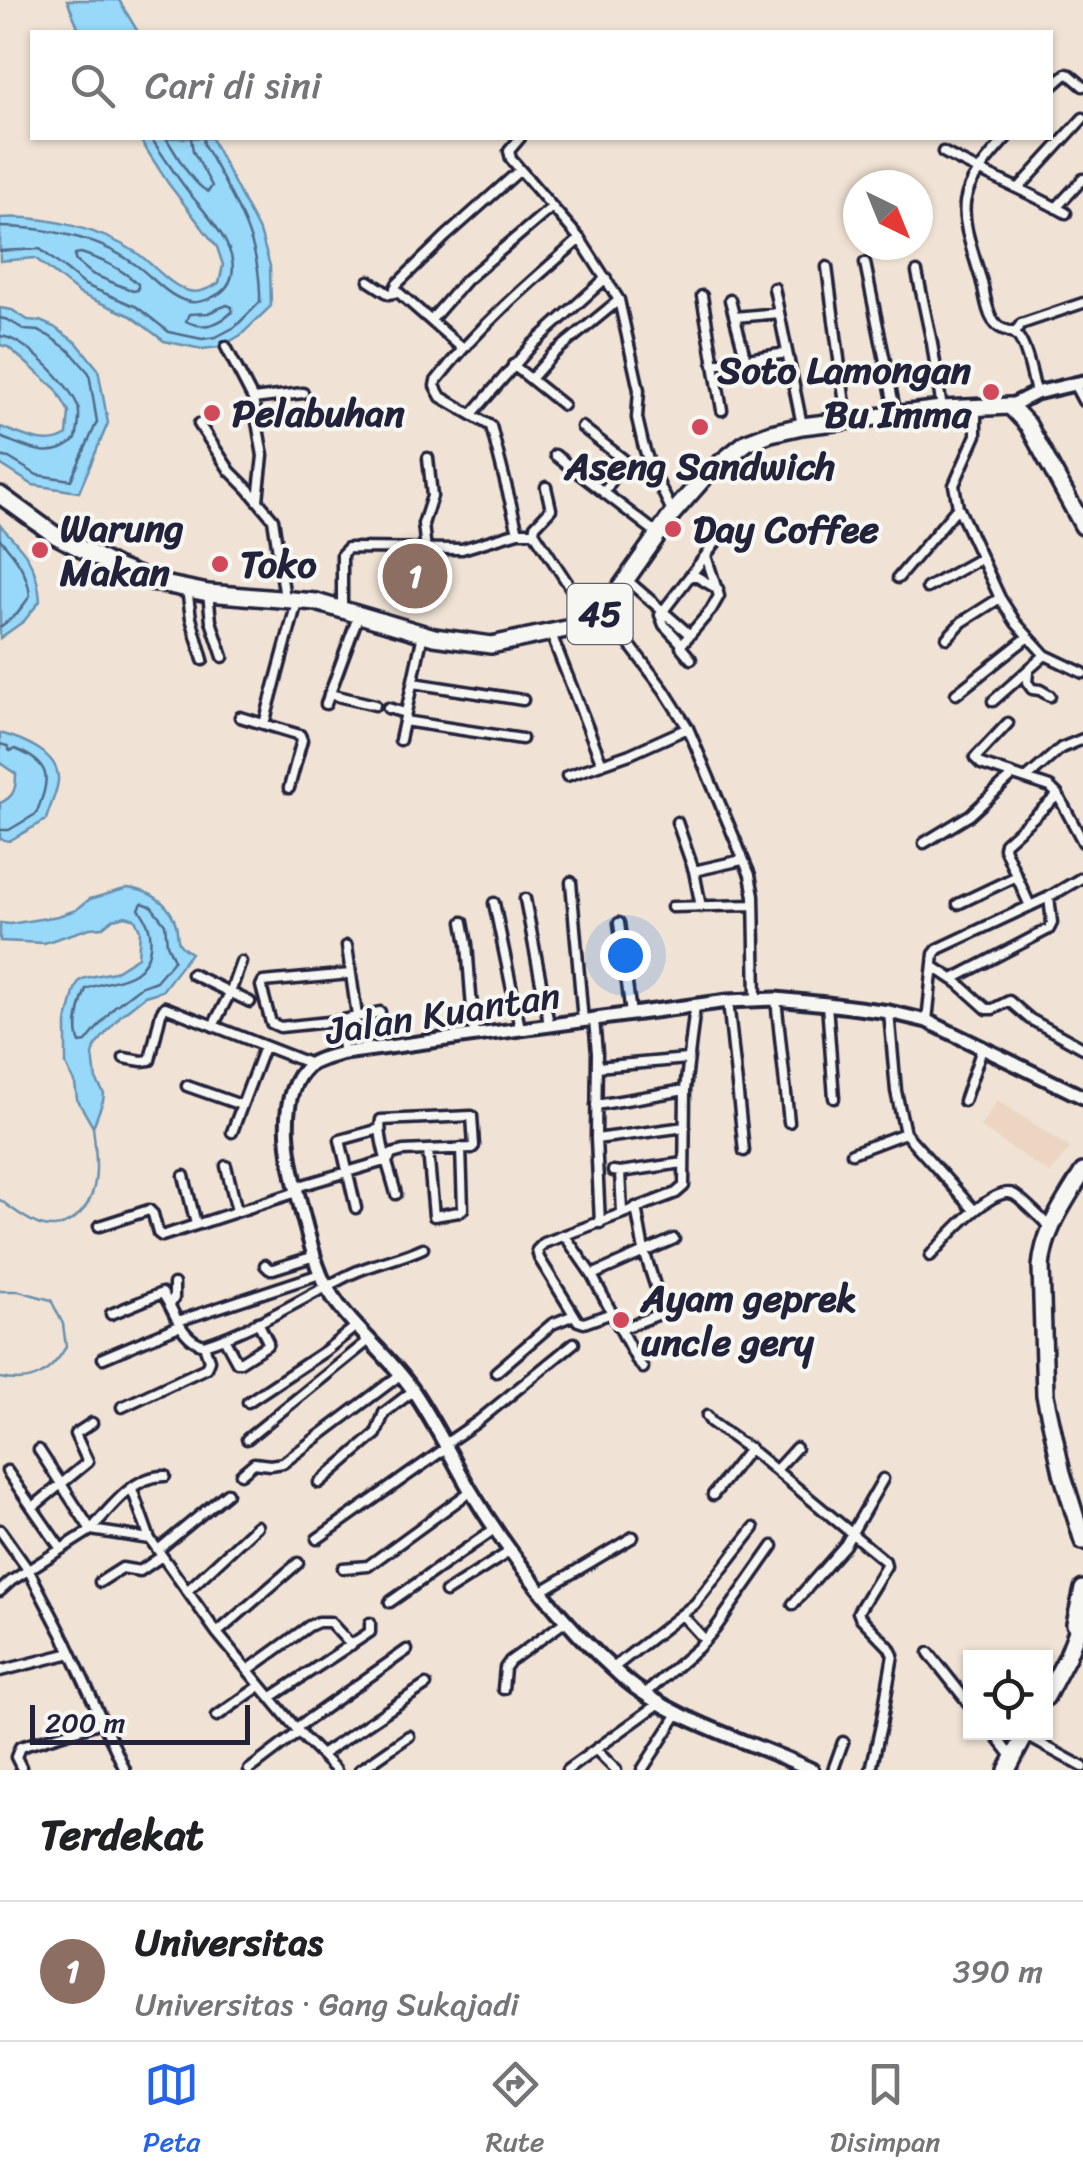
<!DOCTYPE html>
<html lang="id">
<meta charset="utf-8">
<style>
:root{--surface:#fff;--page:#f6f6f6;--text:#202124;--muted:#757577;--line:#e0e0e0;--accent:#2563eb}
body{margin:0;font-family:Sriracha,sans-serif;background:var(--page);color:var(--text)}
.controls{position:absolute;right:30px;bottom:30px;display:grid;overflow:hidden;border-radius:0px;box-shadow:0 2px 8px #0004}
.controls button{width:90px;height:90px;display:grid;place-items:center;padding:0;border:0;border-bottom:2px solid var(--line);background:var(--surface);color:var(--text);font:50px sans-serif}
.compass{position:absolute;left:843px;top:170px;width:90px;height:90px;border-radius:50%;background:var(--surface);box-shadow:0 2px 8px #0004;rotate:137deg}
.scale{position:absolute;left:30px;bottom:25px;width:220px;box-sizing:border-box;padding-left:10px;border:5px solid #22223b;border-top:0;font-size:28px;line-height:35px;white-space:nowrap;color:#22223b;-webkit-text-stroke:8px #f6f6f2;paint-order:stroke}
.you{position:absolute;left:625px;top:955px;width:35px;height:35px;margin:-25px;border:8px solid #fff;border-radius:50%;background:#1a73e8;box-shadow:0 0 0 15px #1a73e833}
.badge{display:grid;place-items:center;width:65px;height:65px;border-radius:50%;background:var(--accent);color:#fff;font-size:32px;font-weight:700}
.pin{position:absolute;translate:-50% -50%;border:5px solid #fff;box-shadow:0 2px 10px #0006}
.list{margin:0;padding:0;list-style:none}
h2{display:flex;justify-content:space-between;align-items:center;height:130px;margin:0;padding:0 40px;font-size:42px}
h2 small{font-size:32px;font-weight:400;color:var(--muted)}
.list li{display:grid;grid-template-columns:65px 1fr auto;gap:30px;align-items:center;box-sizing:border-box;height:140px;padding:0 40px;border-top:2px solid var(--line)}
.list b{display:block;font-size:38px;white-space:nowrap}
.list p{margin:0;font-size:32px;white-space:nowrap;color:var(--muted)}
.list em{font-size:32px;font-style:normal;color:var(--muted)}
.icon{flex:none;width:55px;height:55px;fill:none;stroke:currentColor;stroke-width:2;stroke-linecap:round;stroke-linejoin:round}
.map{position:relative;flex:none;width:1083px;height:1770px;overflow:hidden}
.search{position:absolute;background:var(--surface);box-shadow:0 2px 8px #0004;left:30px;right:30px;top:30px;height:110px;display:flex;align-items:center;gap:25px;box-sizing:border-box;padding:0 35px;border-radius:0px;color:var(--muted);font-size:38px}
.sheet{height:270px;background:var(--surface)}
nav{display:flex;justify-content:space-around;align-items:center;box-sizing:border-box;height:140px;border-top:2px solid var(--line);background:var(--surface);font-size:28px;color:var(--muted)}
nav a{display:grid;justify-items:center;gap:5px}
nav .on{color:var(--accent)}
.map>svg:first-child{display:block}
.built{fill:#ecd6c1}
.water{fill:#98d8f9;stroke:#698fad;stroke-width:2.5}
.lines{fill:none;stroke-linecap:round;stroke-linejoin:round}
.shore{stroke:#516b87;stroke-width:2.5}
.stream{stroke:#698fad;stroke-width:2.5}
.street-casing{stroke:#22223b;stroke-width:15}
.secondary-casing{stroke:#22223b;stroke-width:19}
.highway-casing{stroke:#22223b;stroke-width:22}
.street{stroke:#f6f6f2;stroke-width:8}
.secondary{stroke:#f6f6f2;stroke-width:11}
.highway{stroke:#f6f6f2;stroke-width:15}
.poi-dot{fill:#d1495b;stroke:#f6f6f2;stroke-width:4}
.labels{text-anchor:middle;stroke-width:8;stroke-linejoin:round;paint-order:stroke}
.shield{fill:#f6f6f2;stroke:#626272;stroke-width:2.5}
.shield-label{font-size:35px;font-weight:bold;fill:#22223b}
.poi-label{font-size:38px;font-weight:bold;fill:#22223b;stroke:#f6f6f2;text-anchor:start}
.street-label{font-size:38px;fill:#22223b;stroke:#f6f6f2}
</style>
<div class="map">
<svg width="1083" height="1770" viewBox="0 0 1083 1770">
<rect width="100%" height="100%" fill="#f0e3d5"/>
<filter id="ink" filterUnits="userSpaceOnUse"><feTurbulence type="fractalNoise" baseFrequency=".01" numOctaves="2"/><feDisplacementMap in="SourceGraphic" scale="20" xChannelSelector="R" yChannelSelector="G"/><feConvolveMatrix kernelMatrix="1 2 1 2 8 2 1 2 1" color-interpolation-filters="sRGB"/></filter>
<g filter="url(#ink)">
<path class="built" d="M997 1100 1070 1148 1050 1174 980 1127Z"/>
<path class="water" d="M67 0H119L138 32H80Z
M139 138H211L261 235 270 266 271 306 241 335 220 347 202 349 164 341 131 316 80 294 35 258 0 261V218C44 215 100 229 137 253 153 264 170 286 189 291 199 294 209 288 219 283L223 265 217 247 168 183Z
M0 308 12 310 28 320 40 321 54 327 77 343 98 369 108 423 79 492 33 485 0 464V427C22 434 46 449 67 435L69 412 56 389 8 347 0 345Z
M0 525C24 550 38 565 40 601L24 621 0 638Z
M0 733C22 739 60 753 58 781 57 793 49 808 46 820L9 841 0 839V803C14 797 16 789 16 774L0 763Z
M128 888C147 890 166 900 174 919 182 937 170 941 191 953L162 991 145 996 121 1015 96 1045 93 1055 96 1079 104 1094 103 1101 93 1127 77 1099 75 1084 66 1065V1024L75 989 79 981 85 978 114 972 138 957 140 930 135 919 126 916 113 919 103 927 90 928 44 943 0 941V923L10 924 58 916 76 910 90 899Z"/>
<g class="lines">
<path class="shore" d="M166 138C178 156 190 182 208 192L212 186 193 151 191 138
M0 227C43 227 97 237 133 263 150 274 164 293 183 300 192 304 204 302 213 297 235 287 237 266 227 245 219 227 203 210 191 195 176 176 164 157 151 138
M0 251 40 249 85 285 137 307 169 332 202 339 216 337 235 327 260 302C262 242 232 196 204 145L203 138
M81 253C102 260 121 268 138 284V290L133 291 92 274 75 260V254Z
M227 305 232 307V312C219 325 202 330 186 321L189 314 208 313Z
M0 318 8 320 25 330 38 331 49 336 70 351 89 373 97 422 71 480 37 475 9 458 0 456
M0 336C25 338 68 383 78 406 81 416 78 429 76 439 52 463 27 447 0 437
M0 539C16 557 28 573 30 596L17 614 0 627
M0 744 7 746 10 751 15 749C53 764 50 779 36 814L9 830H0
M142 903 151 906 165 924 167 944 174 960 156 981 140 987 114 1007 86 1042 80 1043C73 1027 80 1005 86 989 111 978 145 983 150 947 152 932 148 921 139 909Z"/>
<path class="stream" d="M0 1200C12 1209 26 1220 40 1225 52 1229 60 1227 70 1221 103 1202 97 1159 93 1127
M0 1291H19L51 1300 63 1324 66 1347C50 1374 32 1385 0 1378"/>
<defs>
<path id="street" d="M1050 88 1066 74 1070 75 1083 86
M520 138 509 151 511 159 580 239 619 300 639 390 637 418 643 444 650 466 673 513
M1006 138C953 197 958 205 981 279 985 292 986 313 995 323 1000 331 1009 329 1015 334 1026 341 1033 380 1036 393
M943 152C983 174 1025 190 1066 213
M1019 188 1083 118
M1056 208 1083 179
M865 263 896 415
M827 267 847 420
M917 272 932 343 942 409
M369 281 389 294 398 292 462 348
M774 288 802 425
M398 292 395 288 397 284 445 237 520 170
M702 296 722 410
M730 300 746 360
M735 317 779 313
M431 320 465 281 552 207
M1015 333 1021 324 1083 303
M226 347 253 399 263 456 258 500
M713 364 787 353
M513 365 563 405
M531 379 553 354 619 300
M1074 384 1083 401
M253 399 303 393
M976 406V435L954 485 958 507 1000 598 1016 623 1045 655 1083 673
M472 414 533 344 606 278
M199 424 230 471 248 489 273 519 285 598
M582 427 624 460 604 493
M555 455 658 534
M428 458 432 496 423 524 426 550 436 584
M518 532 491 426 441 397 435 386 436 381C479 326 527 285 580 239
M534 532 535 526 551 509 546 487
M692 574 718 589
M898 578 958 507
M627 580 689 634
M927 588 981 558
M187 589 191 618 203 660
M208 593 211 621 223 657
M342 608V554L348 548 462 549 518 532H534L591 619
M604 611 664 690 688 728 750 875 754 896 756 999
M551 634 602 764
M947 638 962 622 1000 598
M682 644 664 625 660 615 716 542
M691 659 681 647 682 644 711 610 719 596 706 556
M1028 672 1027 682 1032 689 1040 690 1050 696
M413 683 523 700
M329 694 375 705
M956 694 1028 637
M993 701 1045 655
M326 704 359 614
M388 708 405 713
M240 717 300 735 302 740 289 788
M404 721 522 739
M1008 723 975 758 981 764 1050 787 1058 795 1083 842
M264 724 297 602
M400 740 423 634
M567 776 630 754 688 728
M1027 778 1061 748 1083 739
M677 822 694 871 701 907
M924 843 970 815 1013 775
M694 871 742 860
M571 882 583 1021
M525 899 549 1024
M494 903 520 1028
M958 904 1017 876
M1030 906 1004 848 1005 843 1058 795
M672 907 754 905
M463 922 467 944 474 1034
M619 923 631 1014
M347 946 357 1016
M934 967 958 983 987 1009H993L1009 1001 1030 1019 1083 1048
M192 974 250 1002
M350 974 263 982 261 986 271 1023 280 1027 338 1021 380 1012
M953 979 1049 929 1052 923 1049 897
M776 999 789 1122
M728 1001 744 1151
M827 1004 834 1098
M889 1012 896 1091 905 1133 974 1210
M594 1020 597 1053 596 1139 600 1223
M338 1021 344 1053
M927 1021 934 954 938 949 1049 897 1083 877
M213 1026 230 993 241 962
M124 1058 142 1061 150 1060 161 1013 165 1007 311 1064
M597 1067 687 1059
M187 1086 241 1105
M964 1101 983 1046
M596 1105 685 1090
M232 1132 264 1047
M596 1139 685 1127
M428 1150 434 1216 459 1212 463 1209 461 1148
M852 1153 905 1133
M226 1166 237 1211
M613 1171 620 1172 683 1163
M620 1172 622 1212
M184 1176 196 1224
M296 1187 388 1160 392 1154 403 1151 472 1148 474 1146 472 1116 381 1120C377 1137 391 1174 396 1194
M356 1208 340 1140 380 1129
M99 1226 149 1210 153 1214 158 1233 162 1236 297 1192
M565 1236 592 1275 636 1359 643 1368
M930 1256C943 1241 992 1185 1013 1194 1021 1197 1042 1220 1050 1227
M265 1265 269 1269H273L315 1256
M592 1275 674 1239
M170 1305 174 1298V1284
M612 1313 584 1323 578 1321 539 1258 537 1250 544 1243 676 1193 684 1186 685 1090 695 1006
M111 1314 162 1293C176 1311 179 1338 204 1345 255 1329 302 1298 351 1274 374 1263 400 1259 423 1248
M178 1321 320 1274
M621 1329 657 1315 663 1310 644 1251 636 1207
M224 1338 237 1362H240L267 1345 268 1342 258 1322
M103 1358 179 1326
M496 1372 552 1324 574 1315
M248 1402 325 1351 355 1327
M122 1407 206 1368 209 1360 204 1345
M707 1416 711 1422 756 1454 885 1561 886 1566 858 1612 860 1617 889 1647 893 1655 881 1725 871 1770
M247 1439 368 1341
M445 1444 477 1422 574 1343
M39 1450 91 1530C110 1508 134 1475 165 1476
M776 1470 796 1448
M7 1471 61 1549
M241 1474 254 1463 270 1465 283 1463 400 1375
M319 1483 376 1434 384 1413 413 1391
M132 1489 150 1539
M713 1495 750 1448
M33 1507 88 1462 75 1434 92 1423
M0 1530 29 1571 65 1640 125 1770
M317 1539 446 1448
M158 1550 227 1493
M343 1568 368 1566 471 1491
M100 1582 122 1568 140 1571 162 1556
M0 1591 11 1581 91 1530 150 1539 217 1633 304 1738 336 1770
M187 1591 257 1526
M542 1591 633 1537
M446 1592 512 1550
M390 1602 496 1528
M793 1604 845 1545 883 1479
M682 1615 705 1640
M217 1633 298 1563
M929 1653 970 1705
M613 1668 695 1604 754 1528
M248 1670 309 1626 318 1622H330L351 1645
M0 1671 71 1653
M503 1689 505 1668 510 1661 566 1621
M645 1694 698 1648 715 1629 773 1546
M270 1698 370 1632V1623
M217 1716 260 1686
M296 1728 407 1650
M993 1732 1014 1759
M1032 1739 1083 1767
M596 1750 616 1770
M321 1755 426 1685
M21 1767 16 1757 20 1747 102 1722
M249 1770 299 1732
M360 1770 409 1736
M567 1770 660 1703
M642 1770 679 1712
M833 1770 843 1742"/>
<path id="secondary" d="M1010 406 1036 393 1083 382
M812 1770C752 1742 673 1721 622 1677 563 1625 509 1555 469 1488 450 1455 434 1421 412 1389 388 1354 352 1328 329 1291 317 1272 312 1248 306 1227 295 1184 269 1101 308 1066 317 1059 332 1056 344 1053L728 1001 776 999 827 1004 889 1012 927 1021 1083 1097"/>
<path id="highway" d="M0 495 55 535 116 567 154 582 208 593 316 602 434 637 491 645 571 628 604 611 673 513 709 472 747 442 771 433 802 426 942 409 1010 406 1028 425 1083 526
M1083 1172C1064 1203 1044 1230 1041 1267L1045 1395 1062 1473 1083 1541
M1075 1624 1083 1589
M1046 1697 1067 1657 1083 1616
M1007 1770 1027 1732"/>
</defs>
<use href="#street" class="street-casing"/>
<use href="#secondary" class="secondary-casing"/>
<use href="#highway" class="highway-casing"/>
<use href="#street" class="street"/>
<use href="#secondary" class="secondary"/>
<use href="#highway" class="highway"/>
</g>
</g>
<g class="poi-dot">
<circle cx="991" cy="392" r="10"/>
<circle cx="212" cy="413" r="10"/>
<circle cx="700" cy="427" r="10"/>
<circle cx="673" cy="529" r="10"/>
<circle cx="40" cy="550" r="10"/>
<circle cx="220" cy="564" r="10"/>
<circle cx="621" cy="1320" r="10"/>
</g>
<g class="labels">
<rect class="shield" x="567.5" y="584" width="65" height="60" rx="8"/>
<g class="shield-label">
<text x="600" y="626">45</text>
</g>
<g class="poi-label">
<text x="971" y="383" text-anchor="end">Soto Lamongan<tspan x="971" dy="44">Bu Imma</tspan></text>
<text x="232" y="426">Pelabuhan</text>
<text x="700" y="479" text-anchor="middle">Aseng Sandwich</text>
<text x="60" y="541">Warung<tspan x="60" dy="44">Makan</tspan></text>
<text x="693" y="542">Day Coffee</text>
<text x="240" y="577">Toko</text>
<text x="641" y="1311">Ayam geprek<tspan x="641" dy="44">uncle gery</tspan></text>
</g>
<g class="street-label">
<text transform="translate(443 1013) rotate(-9)" y="13">Jalan Kuantan</text>
</g>
</g>
</svg>
<div class="controls">
<button><svg class="icon" aria-label="locate" viewBox="0 0 24 24"><circle cx="12" cy="12" r="6"/><path d="M12 2v4M12 18v4M2 12h4M18 12h4"/></svg></button>
</div>
<svg class="compass" viewBox="-18 -18 36 36"><path d="M0-13l5 13h-10z" fill="#e53935"/><path d="M0 13l5-13h-10z" fill="#757577"/></svg>
<div class="scale">200 m</div>
<div class="you"></div>
<div class="pin badge" style="left:415px;top:576px;background:#8d6e63">1</div>
<div class="search"><svg class="icon" aria-label="search" viewBox="0 0 24 24"><circle cx="10" cy="10" r="6"/><path d="M15 15l6 6"/></svg>Cari di sini</div>
</div>
<section class="sheet">
<h2>Terdekat<small></small></h2>
<ul class="list">
<li><span class="badge" style="background:#8d6e63">1</span><div><b>Universitas</b><p>Universitas · Gang Sukajadi</p></div><em>390 m</em></li>
</ul>
</section>
<nav>
<a class="on"><svg class="icon" aria-label="map" viewBox="0 0 24 24"><path d="M3 6l6-2 6 2 6-2v14l-6 2-6-2-6 2zM9 4v14M15 6v14"/></svg>Peta</a>
<a><svg class="icon" aria-label="directions" viewBox="0 0 24 24"><path d="M12 3l9 9-9 9-9-9zM9 14v-3h6M13 9l2 2-2 2"/></svg>Rute</a>
<a><svg class="icon" aria-label="saved" viewBox="0 0 24 24"><path d="M7 4h10v16l-5-4-5 4z"/></svg>Disimpan</a>
</nav>
